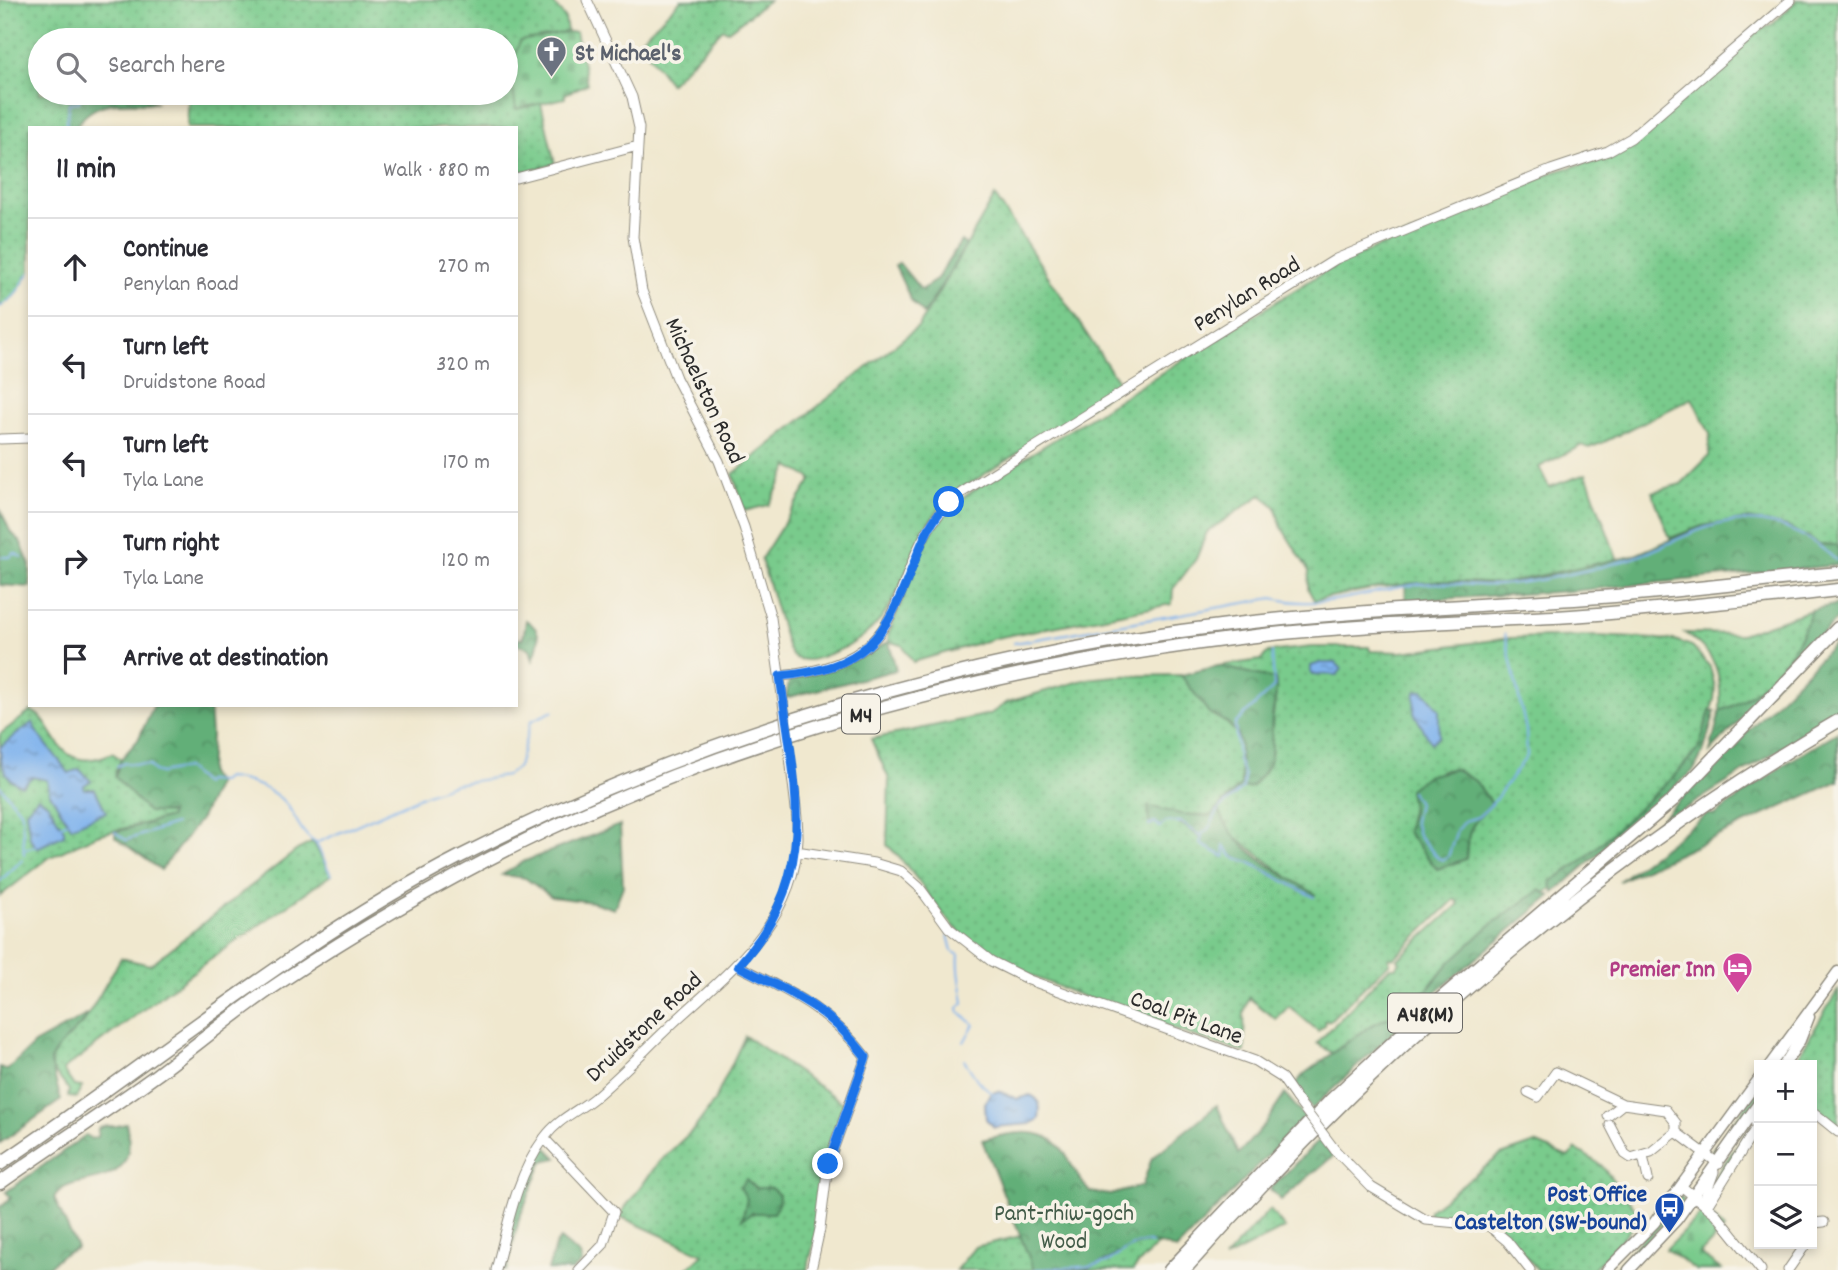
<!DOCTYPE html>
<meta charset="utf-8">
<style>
:root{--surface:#fff;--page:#f7f7f7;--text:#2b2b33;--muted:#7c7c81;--line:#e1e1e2}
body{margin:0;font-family:Dekko,sans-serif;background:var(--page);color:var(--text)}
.controls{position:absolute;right:21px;bottom:21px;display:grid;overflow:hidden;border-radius:0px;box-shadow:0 4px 10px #0003}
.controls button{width:63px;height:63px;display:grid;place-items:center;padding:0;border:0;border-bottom:2px solid var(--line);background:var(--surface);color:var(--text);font:35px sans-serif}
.stop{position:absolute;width:21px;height:21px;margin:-16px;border:5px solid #1a73e8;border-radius:50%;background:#fff}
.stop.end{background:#1a73e8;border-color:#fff;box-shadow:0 2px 7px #0008}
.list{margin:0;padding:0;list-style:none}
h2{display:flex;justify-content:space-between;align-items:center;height:91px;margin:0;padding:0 28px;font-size:30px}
h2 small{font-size:23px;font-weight:400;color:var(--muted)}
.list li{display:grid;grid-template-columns:46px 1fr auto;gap:21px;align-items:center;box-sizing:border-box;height:98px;padding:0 28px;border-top:2px solid var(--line)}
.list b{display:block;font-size:26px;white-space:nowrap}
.list p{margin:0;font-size:23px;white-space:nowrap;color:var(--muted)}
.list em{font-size:23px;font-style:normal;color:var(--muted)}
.icon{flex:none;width:38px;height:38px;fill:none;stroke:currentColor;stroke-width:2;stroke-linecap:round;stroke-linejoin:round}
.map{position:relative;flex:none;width:1838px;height:1270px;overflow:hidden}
.search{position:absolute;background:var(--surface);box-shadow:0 4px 10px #0003;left:28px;top:28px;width:490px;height:77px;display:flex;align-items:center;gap:18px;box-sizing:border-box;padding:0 24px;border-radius:38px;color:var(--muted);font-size:26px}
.panel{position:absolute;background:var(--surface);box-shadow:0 4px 10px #0003;left:28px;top:126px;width:490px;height:581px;border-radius:0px}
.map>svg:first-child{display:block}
.grass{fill:url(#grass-dots);stroke:#527b5c;stroke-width:2;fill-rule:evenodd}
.forest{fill:url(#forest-crowns);stroke:#466d52;stroke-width:2}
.cemetery{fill:url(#cemetery-stones);stroke:#527b5c;stroke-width:2}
.water{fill:url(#water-ripples);stroke:#566f8c;stroke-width:2}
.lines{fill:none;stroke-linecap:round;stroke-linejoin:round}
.stream{stroke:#80b3ed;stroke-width:2}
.minor-casing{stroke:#8e8a7d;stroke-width:11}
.major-casing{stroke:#8e8a7d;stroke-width:13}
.highway-casing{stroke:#8e8a7d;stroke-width:15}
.minor{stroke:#fff;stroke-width:9}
.major{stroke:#fff;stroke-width:10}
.highway{stroke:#fff;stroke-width:12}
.minor-bridge-casing{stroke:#8e8a7d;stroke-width:11;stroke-linecap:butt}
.minor-bridge{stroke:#fff;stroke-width:9}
.route{stroke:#1a73e8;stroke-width:9}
.labels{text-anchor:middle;stroke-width:7;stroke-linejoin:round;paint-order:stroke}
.shield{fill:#f7f3e8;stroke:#686764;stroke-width:2}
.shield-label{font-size:23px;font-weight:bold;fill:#2b2b2b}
.worship-label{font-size:24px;font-weight:bold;fill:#5b616d;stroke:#f7f3e8;text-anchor:start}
.street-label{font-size:24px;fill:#2b2b2b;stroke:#f7f3e8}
.hotel-label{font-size:24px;font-weight:bold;fill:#b23c85;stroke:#f7f3e8;text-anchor:end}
.transit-label{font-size:24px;font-weight:bold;fill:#164399;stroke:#f7f3e8;text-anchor:end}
.park-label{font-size:24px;fill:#425b48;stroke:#f7f3e8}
</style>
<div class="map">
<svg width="1838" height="1270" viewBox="0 0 1838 1270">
<defs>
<pattern id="grass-dots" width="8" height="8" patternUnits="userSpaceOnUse" patternTransform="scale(1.75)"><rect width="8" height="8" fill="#79cb8c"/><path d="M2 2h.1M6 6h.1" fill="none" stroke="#69ae79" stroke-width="1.8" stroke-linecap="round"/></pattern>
<pattern id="forest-crowns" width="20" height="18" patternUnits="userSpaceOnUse" patternTransform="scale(1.75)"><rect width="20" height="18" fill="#62af78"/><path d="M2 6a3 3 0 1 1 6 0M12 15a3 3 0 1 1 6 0" fill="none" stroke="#518f63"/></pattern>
<pattern id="cemetery-stones" width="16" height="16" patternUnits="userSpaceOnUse" patternTransform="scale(1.75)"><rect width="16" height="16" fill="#79cb8c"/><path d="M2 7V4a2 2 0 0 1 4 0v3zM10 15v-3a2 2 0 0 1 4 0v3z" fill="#69ae79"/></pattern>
<pattern id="water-ripples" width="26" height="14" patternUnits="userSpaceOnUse" patternTransform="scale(1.75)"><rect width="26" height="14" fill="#80b3ed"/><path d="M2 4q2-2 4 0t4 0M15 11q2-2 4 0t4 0" fill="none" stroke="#6992c0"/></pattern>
</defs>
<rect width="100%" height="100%" fill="#f7f3e8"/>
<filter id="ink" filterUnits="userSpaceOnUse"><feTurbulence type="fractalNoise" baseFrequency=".0143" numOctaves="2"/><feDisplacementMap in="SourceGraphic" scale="14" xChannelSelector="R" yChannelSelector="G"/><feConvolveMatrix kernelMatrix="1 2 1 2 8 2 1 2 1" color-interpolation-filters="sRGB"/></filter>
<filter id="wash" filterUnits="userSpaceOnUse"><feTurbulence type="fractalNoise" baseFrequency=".00686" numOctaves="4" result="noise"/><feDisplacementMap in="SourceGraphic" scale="28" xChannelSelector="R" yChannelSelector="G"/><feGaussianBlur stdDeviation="1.57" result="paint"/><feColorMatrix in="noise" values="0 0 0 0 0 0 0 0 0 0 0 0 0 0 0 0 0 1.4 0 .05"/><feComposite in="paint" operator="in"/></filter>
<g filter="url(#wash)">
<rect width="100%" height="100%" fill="#f0e8cf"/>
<path class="grass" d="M0 0H551L565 18 567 32 520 41 516 109 541 103 555 164 516 174V128H187L189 93H506V40H125L104 32 75 29 74 40H40V93H70L66 128H30V272L14 296 0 307Z
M681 0H769L728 31 723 29 670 84 639 41Z
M1797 0H1838V545H1819L1807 536 1702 526 1670 538 1652 492 1681 484 1709 456 1710 434 1692 398 1604 442 1589 448 1582 445 1539 467 1549 487 1586 474 1617 559 1501 584 1444 581 1382 587 1314 600 1308 589 1309 571 1282 528 1275 506 1261 495 1207 532 1196 559 1173 589 1172 604 996 638 913 662 902 645 889 642 888 635 933 526 954 504 981 485 1340 262 1452 219 1550 173 1593 161 1626 147 1669 113 1700 83 1719 73 1724 63 1756 33 1774 23Z
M995 196 1121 386 948 498C898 552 910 627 829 654 816 659 807 663 793 657L788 649 761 559 812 479 789 466 769 505 744 511 733 474 919 326Z
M1811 610C1799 651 1762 697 1720 711 1722 673 1717 655 1685 633L1741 634Z
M1597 636 1675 640 1692 646 1710 667 1715 687 1714 700 1699 748 1675 775 1583 861 1551 882 1552 888 1545 893 1540 890 1488 927 1435 979 1417 1003 1370 1026 1332 1053 1317 1043 1390 967H1396L1400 962 1398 959 1459 904 1455 899 1395 957 1388 958 1390 962 1330 1020 1324 1021 1325 1025 1318 1031 1289 1006 1276 1019 1249 998 1244 1012 1245 1052C1183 1033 1122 1013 1062 988 1031 976 998 964 971 942 937 915 919 874 887 845L889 779 871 739 990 714 1008 702 1087 679 1115 676 1181 675 1209 713 1228 724 1237 734 1240 744 1241 785 1210 816 1180 814 1149 807 1150 825C1183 809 1200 844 1224 856V846L1233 857 1249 862 1314 897 1228 831 1219 809 1243 788 1251 787C1280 756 1269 753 1273 717 1274 703 1278 693 1275 679L1218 666 1261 660 1268 652 1312 647H1369L1370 651 1402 652 1510 638ZM1455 769 1475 781 1492 804C1471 824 1467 829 1466 859L1437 869 1407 832C1410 799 1419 793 1441 770Z
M31 711C57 720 54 779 112 753L121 759 115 772 148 812H171L170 817 97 835 50 857 0 896V734Z
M313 842 331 875 209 960 63 1070 74 1086 82 1087 76 1098 68 1097 69 1090 52 1069 50 1060 58 1045 84 1022 121 958 150 965 297 850Z
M1838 990V1128L1812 1107V1065H1793Z
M745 1036 846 1105 821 1174 816 1234 807 1270H686L703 1254 619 1216 659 1162 694 1129 714 1102Z
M1759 1089V1097L1717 1153H1710Z
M1750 1127V1129L1712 1193 1710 1184Z
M1535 1143 1568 1157 1576 1149 1601 1165 1642 1217 1593 1270H1538L1498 1225 1484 1221 1428 1216 1429 1210 1501 1155Z
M1681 1196 1684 1200 1681 1204 1620 1270H1614Z
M1270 1210 1285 1228 1224 1259 1267 1212Z
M1021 1236 1035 1270 1084 1269 1106 1262 1136 1244 1160 1242 1133 1270H956L975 1247Z"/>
<path class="forest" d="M75 29 104 32 125 40H74Z
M70 93H125L128 98 143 96 157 103C123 103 96 96 75 128H66Z
M961 241 966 245 924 314 912 302 895 266 899 263 921 290 936 280Z
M0 509 10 531 20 541 30 565V587L0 585Z
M1748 519 1788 527 1819 545H1838V565L1572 591 1406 601 1405 584 1444 581 1501 584 1536 578 1633 556 1702 526Z
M1838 604V618L1710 752 1720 711C1762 697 1799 651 1811 610Z
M526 620C544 631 539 644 533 660L530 649 516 644V640L523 638Z
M1838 640V713L1649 831Z
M889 642 896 670 786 698 789 680 835 668Z
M1218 666 1275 679C1278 693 1274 703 1272 717 1269 753 1280 757 1251 787L1243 788 1219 809C1233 850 1279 871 1315 894L1314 897 1249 862 1233 857 1225 847V857L1200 844 1202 837 1181 822H1166L1160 827 1155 822 1149 825 1148 806 1180 814 1210 816 1241 785 1240 744 1237 734 1228 723 1209 713 1181 675Z
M154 705H209L211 735 209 774 217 784 201 818 161 870 115 837V832L170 817V813L148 812 115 777 121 759 138 740Z
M1710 710 1715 711 1704 750 1694 770 1554 893 1551 882 1583 860 1675 775 1699 748Z
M1838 732V781L1619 881 1707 814 1715 815 1785 764Z
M1455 769 1475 781 1492 804C1471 824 1467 829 1466 859L1437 869 1407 832 1412 810 1409 789 1426 776Z
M620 825 623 886 614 909 593 902 552 897 525 878 502 875 525 861Z
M1540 890 1551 896 1431 996 1312 1109 1294 1086 1304 1074 1370 1026 1417 1003 1450 962 1488 927Z
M88 1014C78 1032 60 1041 50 1060L61 1100 0 1143V1067L7 1070 34 1044Z
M1285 1094 1305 1117 1176 1250C1136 1230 1122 1259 1084 1269 1068 1270 1051 1267 1034 1270L982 1140C1012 1133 1047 1123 1066 1155 1073 1168 1079 1180 1090 1192L1110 1195 1142 1186 1152 1158 1217 1105 1238 1154 1263 1127Z
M126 1123C144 1198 67 1168 54 1198L77 1248 60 1256 45 1270H0V1207L11 1198 6 1192 86 1135 91 1139 97 1137 98 1129C107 1123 117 1129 126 1123Z
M1320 1139 1333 1156 1281 1200 1270 1189Z
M543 1144 557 1158 543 1161 519 1219 507 1270H500L511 1218Z
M746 1179 756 1188H771L779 1195 778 1206 773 1213H752L742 1219 747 1199 740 1187Z
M560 1239 580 1255 582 1263 572 1270H548L555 1246Z"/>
<path class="cemetery" d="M567 32H576L587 84 565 94V98L516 109 510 71 520 41Z
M1708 1213 1724 1229 1700 1254 1722 1270H1696L1666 1249 1701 1214Z"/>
<path class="water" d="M1320 663H1336L1342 669 1337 675 1311 674V666Z
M1423 690 1439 709V736L1431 743 1414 713 1415 692Z
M33 722 36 731 69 773 79 769 91 781 84 785V789H95L106 812 71 827 49 792 47 780 32 777 22 786C5 780 0 764 0 747Z
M38 797 48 804 64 830V835L37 848 30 838 26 811Z
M998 1091 1017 1099 1030 1095C1042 1100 1040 1107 1039 1119L1030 1124 994 1127 986 1119 985 1103 992 1093Z"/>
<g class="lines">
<path class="stream" d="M66 128 69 103 79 102V93
M0 307 14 296 30 272
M0 557H10L14 553 22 557
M1014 643 1273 598C1321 611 1372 590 1420 584 1447 581 1473 587 1499 585 1533 583 1597 569 1630 559 1669 547 1702 521 1745 521 1780 521 1811 537 1836 560
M117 766 125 763 149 765 154 771 161 773 186 768 204 784 206 781 221 782 226 778C245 779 273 788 286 804 296 816 301 835 316 843
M0 786 22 813 24 855
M1411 791 1418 803 1414 821 1418 835 1438 858 1443 860 1448 857 1457 830 1464 821 1478 817 1492 804 1527 756 1526 730 1505 634
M61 825 68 822
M1149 825 1155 822 1160 827 1166 822H1181L1202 837 1200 844 1225 857 1224 846 1233 857 1249 862 1314 897
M115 832 126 840 175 824
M1200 836 1209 828 1219 809 1243 788 1244 775 1238 760 1235 724 1274 687 1272 652
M23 850 35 846
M331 875 316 843 427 794 455 784 506 776 518 767 531 721 553 711
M0 881 22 860
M948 935 952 951 959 955C957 971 962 987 964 1003L958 1008 959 1012 974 1024 964 1042
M964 1060 978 1081 992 1093
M1034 1270C1059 1266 1083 1270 1107 1262 1121 1255 1136 1238 1152 1244"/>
</g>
</g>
<g filter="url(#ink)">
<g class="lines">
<defs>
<path id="minor" d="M587 0 632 97 639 128 633 237 642 291 676 378 719 461 744 527 771 618 783 702
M516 178 638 146
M0 439 30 438
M780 676C934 661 875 561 961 493L1336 259 1551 170 1608 151 1631 138 1791 0
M796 851 874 863 901 871 919 887 949 928 991 961 1029 980 1255 1061 1282 1078 1296 1098
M738 966C790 992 829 1009 866 1057L828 1164 820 1229 811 1270
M1528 1092 1538 1097 1556 1072 1623 1104 1666 1110 1676 1123V1132L1719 1164
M1812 1111 1838 1132
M1608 1116 1623 1104
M1610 1125 1625 1154 1631 1158 1651 1152 1676 1132
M544 1138 614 1212 603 1245 579 1270
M1335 1150 1371 1187 1426 1220 1489 1226 1507 1241 1530 1270
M1643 1156 1648 1179
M1681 1186 1716 1214 1761 1270
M1707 1204 1705 1197 1714 1172
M1707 1206 1756 1128 1755 1110
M1812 1230 1814 1223 1824 1222
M496 1270C508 1224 516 1176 545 1137 558 1119 578 1111 594 1098 625 1072 653 1041 683 1014 737 965 795 918 798 838 798 814 793 789 791 765
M1788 1270 1806 1244"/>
<path id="major" d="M1770 1065 1838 972
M1784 1065 1800 1040 1809 1017
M1607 1270 1654 1223 1759 1079
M1629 1270 1677 1219 1759 1103"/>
<path id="highway" d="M0 1164C154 1061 296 941 461 856 703 733 966 655 1236 624 1357 610 1480 606 1601 597 1680 591 1759 581 1838 573
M0 1183C51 1147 104 1113 155 1076 197 1045 238 1010 282 981 367 924 457 873 549 829 773 724 1019 663 1264 635 1366 624 1469 622 1571 616 1660 610 1749 600 1838 590
M1170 1270 1330 1101 1432 1006 1673 800 1838 628
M1184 1270C1372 1058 1592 864 1838 721"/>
</defs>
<use href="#minor" class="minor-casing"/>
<use href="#major" class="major-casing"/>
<use href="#highway" class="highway-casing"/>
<use href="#minor" class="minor"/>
<use href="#major" class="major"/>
<use href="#highway" class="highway"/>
<defs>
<path id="minor-bridge" d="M783 702 791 765
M1296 1098 1335 1150"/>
</defs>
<use href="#minor-bridge" class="minor-bridge-casing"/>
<use href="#minor-bridge" class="minor-bridge"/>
</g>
</g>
<g class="lines" filter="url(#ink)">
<path class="route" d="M828 1164 866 1057C828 1007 792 993 738 966 822 873 795 790 780 676 866 668 885 639 914 563 923 540 931 519 949 502"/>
</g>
<defs>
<symbol id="church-pin" viewBox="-11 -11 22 30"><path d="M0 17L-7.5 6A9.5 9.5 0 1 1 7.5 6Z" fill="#6b7280" stroke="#f7f3e8"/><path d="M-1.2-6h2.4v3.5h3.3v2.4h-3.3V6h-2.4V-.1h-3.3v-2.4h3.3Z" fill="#fff"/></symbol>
<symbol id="hotel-pin" viewBox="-11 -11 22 30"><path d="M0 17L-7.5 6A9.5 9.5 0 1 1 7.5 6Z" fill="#d1479c" stroke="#f7f3e8"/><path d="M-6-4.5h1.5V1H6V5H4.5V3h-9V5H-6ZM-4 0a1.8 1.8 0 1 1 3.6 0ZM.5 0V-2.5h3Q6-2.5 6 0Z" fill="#fff"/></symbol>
<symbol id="bus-pin" viewBox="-11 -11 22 30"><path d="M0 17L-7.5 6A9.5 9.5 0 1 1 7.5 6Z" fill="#1a4fb4" stroke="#f7f3e8"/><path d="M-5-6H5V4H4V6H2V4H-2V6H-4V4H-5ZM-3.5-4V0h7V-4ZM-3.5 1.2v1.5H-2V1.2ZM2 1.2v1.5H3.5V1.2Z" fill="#fff"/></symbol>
</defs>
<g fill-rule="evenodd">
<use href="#church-pin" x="534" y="34" width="35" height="47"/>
<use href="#hotel-pin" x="1720" y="950" width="35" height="47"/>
<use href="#bus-pin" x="1652" y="1190" width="35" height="47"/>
</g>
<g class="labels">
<g class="shield">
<rect x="842" y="694.5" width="38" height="39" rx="5"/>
<rect x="1388" y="993.5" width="74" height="39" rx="5"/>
</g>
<g class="shield-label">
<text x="861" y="722">M4</text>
<text x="1425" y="1021">A48(M)</text>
</g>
<g class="worship-label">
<text x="575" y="60">St Michael's</text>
</g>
<g class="street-label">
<text transform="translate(1246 293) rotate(-32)" y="8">Penylan Road</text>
<text transform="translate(706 390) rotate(65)" y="8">Michaelston Road</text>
<text transform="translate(1187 1016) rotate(20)" y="8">Coal Pit Lane</text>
<text transform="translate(643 1026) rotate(-43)" y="8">Druidstone Road</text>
</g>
<g class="hotel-label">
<text x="1715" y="976">Premier Inn</text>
</g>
<g class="transit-label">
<text x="1647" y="1201">Post Office<tspan x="1647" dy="28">Castelton (SW-bound)</tspan></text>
</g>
<g class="park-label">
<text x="1064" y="1220">Pant-rhiw-goch<tspan x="1064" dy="28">Wood</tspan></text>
</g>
</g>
</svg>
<div class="controls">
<button>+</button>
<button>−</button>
<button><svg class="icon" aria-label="layers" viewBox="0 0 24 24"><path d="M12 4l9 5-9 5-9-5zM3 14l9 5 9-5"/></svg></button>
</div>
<div class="stop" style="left:949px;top:502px"></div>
<div class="stop end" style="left:828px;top:1164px"></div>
<div class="search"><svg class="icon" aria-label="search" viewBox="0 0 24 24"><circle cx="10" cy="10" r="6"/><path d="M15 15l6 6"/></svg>Search here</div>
<section class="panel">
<h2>11 min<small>Walk · 880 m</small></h2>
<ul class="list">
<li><svg class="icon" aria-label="ahead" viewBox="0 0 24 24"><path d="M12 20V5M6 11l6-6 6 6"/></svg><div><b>Continue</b><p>Penylan Road</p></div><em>270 m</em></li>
<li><svg class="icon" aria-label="left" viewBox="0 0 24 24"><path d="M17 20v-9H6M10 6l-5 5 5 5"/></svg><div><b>Turn left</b><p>Druidstone Road</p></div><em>320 m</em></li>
<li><svg class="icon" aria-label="left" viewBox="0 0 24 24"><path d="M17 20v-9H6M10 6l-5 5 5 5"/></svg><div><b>Turn left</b><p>Tyla Lane</p></div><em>170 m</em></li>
<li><svg class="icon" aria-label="right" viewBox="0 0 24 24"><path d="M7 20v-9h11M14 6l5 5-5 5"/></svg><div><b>Turn right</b><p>Tyla Lane</p></div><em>120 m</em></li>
<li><svg class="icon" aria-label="arrive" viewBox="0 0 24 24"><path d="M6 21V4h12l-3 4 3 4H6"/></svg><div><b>Arrive at destination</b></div></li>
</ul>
</section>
</div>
